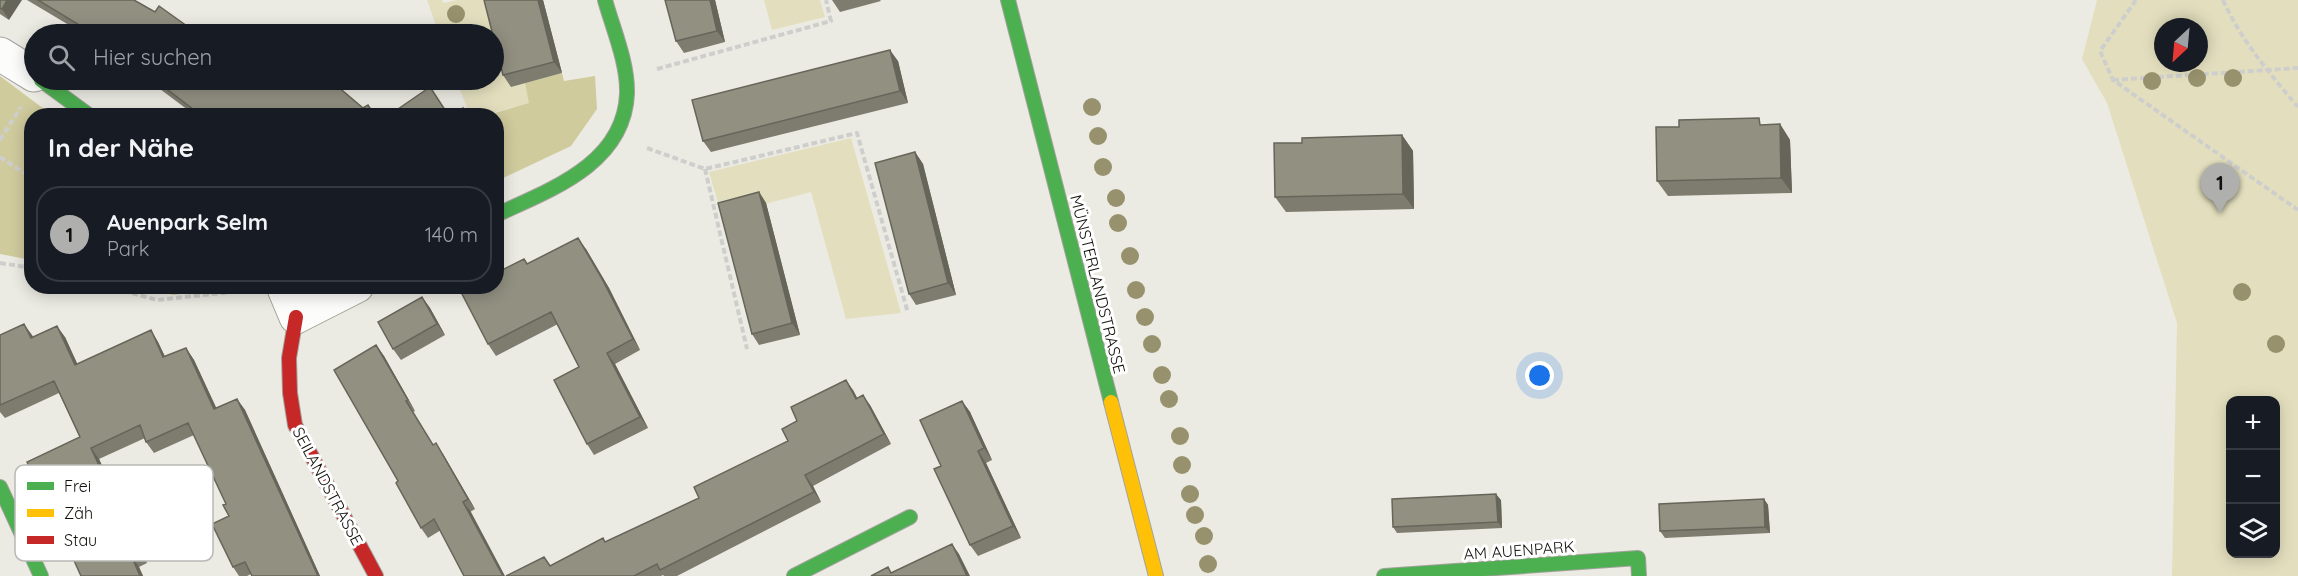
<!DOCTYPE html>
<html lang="de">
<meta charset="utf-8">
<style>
:root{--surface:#171b24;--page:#20242c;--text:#f1f3f6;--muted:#9ea1a6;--line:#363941;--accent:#afb0ae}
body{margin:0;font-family:Quicksand,sans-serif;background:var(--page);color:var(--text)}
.controls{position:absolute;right:18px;bottom:18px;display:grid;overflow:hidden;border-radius:12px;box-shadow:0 3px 15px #0003}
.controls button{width:54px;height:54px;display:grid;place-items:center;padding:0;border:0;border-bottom:2px solid var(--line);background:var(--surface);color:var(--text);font:30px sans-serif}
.compass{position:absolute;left:2154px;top:18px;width:54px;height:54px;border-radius:50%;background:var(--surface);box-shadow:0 3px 15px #0003;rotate:206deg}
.you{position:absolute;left:1540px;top:376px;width:21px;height:21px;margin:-15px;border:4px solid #fff;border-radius:50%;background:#1a73e8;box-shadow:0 0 0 9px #1a73e833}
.badge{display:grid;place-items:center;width:39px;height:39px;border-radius:50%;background:var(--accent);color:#111;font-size:20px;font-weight:700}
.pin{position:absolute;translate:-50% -50px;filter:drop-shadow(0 2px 3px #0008)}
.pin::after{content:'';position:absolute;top:32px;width:21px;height:18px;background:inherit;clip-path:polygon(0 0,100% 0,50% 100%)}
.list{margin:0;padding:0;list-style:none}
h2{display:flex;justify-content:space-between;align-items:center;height:78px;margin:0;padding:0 24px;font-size:26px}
h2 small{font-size:20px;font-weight:400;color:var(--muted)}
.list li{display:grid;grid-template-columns:39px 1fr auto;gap:18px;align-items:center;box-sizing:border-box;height:96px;margin:0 12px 12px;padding:0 12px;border:2px solid var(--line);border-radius:24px}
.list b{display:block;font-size:22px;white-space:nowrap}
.list p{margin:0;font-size:20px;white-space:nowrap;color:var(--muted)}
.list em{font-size:20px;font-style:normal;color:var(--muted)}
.icon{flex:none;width:33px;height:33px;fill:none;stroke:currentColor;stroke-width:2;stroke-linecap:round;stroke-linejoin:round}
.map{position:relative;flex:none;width:2298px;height:576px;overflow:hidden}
.search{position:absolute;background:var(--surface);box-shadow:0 3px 15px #0003;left:24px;top:24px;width:480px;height:66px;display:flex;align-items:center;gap:15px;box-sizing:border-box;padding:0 21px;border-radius:33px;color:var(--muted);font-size:22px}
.panel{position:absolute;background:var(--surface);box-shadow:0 3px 15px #0003;left:24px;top:108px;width:480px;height:186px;border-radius:24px}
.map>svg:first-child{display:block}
.green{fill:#e3dfbe;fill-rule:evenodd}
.forest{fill:#d0cb9d}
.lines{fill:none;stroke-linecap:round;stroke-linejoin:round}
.street-casing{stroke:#a3a29d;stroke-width:35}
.fast-casing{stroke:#a3a29d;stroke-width:16}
.slow-casing{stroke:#a3a29d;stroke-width:16}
.jam-casing{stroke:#a3a29d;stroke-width:16}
.path{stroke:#cececc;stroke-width:4;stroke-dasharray:6 3;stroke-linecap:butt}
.street{stroke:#fcfcfb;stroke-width:33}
.fast{stroke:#4caf50;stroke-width:14}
.slow{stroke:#ffc107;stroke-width:14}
.jam{stroke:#c62828;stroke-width:14}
.tree{fill:#97926d}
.wall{fill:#7e7c6f}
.shaded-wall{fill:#66655a}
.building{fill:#929081;stroke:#66655a;stroke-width:1.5}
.labels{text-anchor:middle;stroke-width:6;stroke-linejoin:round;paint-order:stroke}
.street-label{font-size:16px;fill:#12110c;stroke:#fff}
.key{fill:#fff;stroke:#b8b8b6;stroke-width:1.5}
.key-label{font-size:16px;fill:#12110c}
</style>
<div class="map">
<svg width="2298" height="576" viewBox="0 0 2298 576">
<rect width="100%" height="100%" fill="#ecebe3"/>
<path class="green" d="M427 0H442L443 3 457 0H489L511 86 525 83 530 103 484 115H470L456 80H494V34H439Z
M764 0H820L825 17 772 30Z
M2097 0H2298V576H2172L2177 323 2107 103 2082 59ZM2163 27H2199V63H2163ZM2230 400H2276V554H2230Z
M851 138 901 313 846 319 811 192 726 214 721 213 709 172Z"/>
<path class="forest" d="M562 73 564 81 595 76 597 109 571 146 497 181 496 116H484L529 103 525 83Z
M0 76 52 115 32 116 31 260 0 254Z
M140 287H220L174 295Z"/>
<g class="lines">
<defs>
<path id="street" d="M0 54 34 75
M283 286 296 317 357 286"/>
<path id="fast" d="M1008 0 1111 402
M41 80 90 116
M496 215C550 190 624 164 627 94 628 63 613 29 605 0
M0 487 41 576
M794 576 910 517
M1384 576 1638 558 1639 576"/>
<path id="slow" d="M1111 402 1156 576"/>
<path id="jam" d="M296 317 289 358 290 393 295 425 376 576"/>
</defs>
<use href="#street" class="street-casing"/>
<use href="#fast" class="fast-casing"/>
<use href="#slow" class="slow-casing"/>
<use href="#jam" class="jam-casing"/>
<path class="path" d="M2136 0 2100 51 2113 80 2298 210
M2223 0C2241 40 2269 73 2298 107
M657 69 831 21 826 0
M2113 80 2298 68
M0 140 21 107
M647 148 705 169 857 133 908 313
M0 157 32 178
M705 169 747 349
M0 263 32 268
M106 286 157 300 250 290"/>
<use href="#street" class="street"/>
<use href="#fast" class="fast"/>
<use href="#slow" class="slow"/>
<use href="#jam" class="jam"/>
</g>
<g class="tree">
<circle cx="456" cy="14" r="9"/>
<circle cx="2197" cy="78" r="9"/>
<circle cx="2233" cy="78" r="9"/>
<circle cx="2152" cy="81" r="9"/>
<circle cx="1092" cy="107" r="9"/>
<circle cx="1098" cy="136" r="9"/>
<circle cx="1103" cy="167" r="9"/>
<circle cx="1116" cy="198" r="9"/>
<circle cx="1118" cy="223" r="9"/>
<circle cx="1130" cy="256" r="9"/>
<circle cx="1136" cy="290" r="9"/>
<circle cx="2242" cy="292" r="9"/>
<circle cx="1145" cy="317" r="9"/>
<circle cx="1152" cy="344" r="9"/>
<circle cx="2276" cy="344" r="9"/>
<circle cx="1162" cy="375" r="9"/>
<circle cx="1169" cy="399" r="9"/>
<circle cx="1180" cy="436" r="9"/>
<circle cx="1182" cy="465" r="9"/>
<circle cx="1190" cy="494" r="9"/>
<circle cx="1195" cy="515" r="9"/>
<circle cx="1204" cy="536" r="9"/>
<circle cx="1208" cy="564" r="9"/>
</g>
<path class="wall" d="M0 0 9 20 0 14Z
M27 0H134L155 12 198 34H84Z
M484 0H543L562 73 511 87 503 75Z
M715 0 725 42 684 53 676 41Z
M832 0H880L881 1 840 12Z
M898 61 908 103 711 152 703 141Z
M148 80H330L363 108 375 116H196Z
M1780 124 1790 140 1792 193 1668 196 1657 181 1764 125Z
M1402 135 1413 151 1414 209 1286 212 1275 197 1302 143Z
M915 152 923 164 956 295 916 305 909 294Z
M759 192 766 203 800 335 759 345 752 334Z
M586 249 609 288 640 350 615 364 648 428 594 455 587 444 579 367 558 324 496 356 488 344 524 259 528 264Z
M422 297 430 308 445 335 401 360 393 349Z
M151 330 158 342 165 357 186 348 194 360 216 408 237 399 245 410 320 576H252L251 574 247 576H239L233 567 229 516 226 504 194 435 154 453 146 442 145 438 99 459 147 563 139 567 143 576H81L80 437 59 393 5 418 0 412V335H32L33 337H65L77 364Z
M376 345 384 356 415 411 413 412 433 445 443 454 475 509 428 538 421 528 398 481Z
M853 390 857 398 870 405 891 444 813 486 821 502 677 576H664L663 575 661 576H506L544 557 551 566 603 538 605 542 699 498 788 441Z
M962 401 970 412 992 460 986 463 1021 538 978 556 970 545 941 466Z
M1764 499 1768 505 1770 533 1665 538 1660 531Z
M1501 500 1502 528 1397 533 1393 527Z"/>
<path class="shaded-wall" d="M7 0H22L9 20 2 9Z
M538 0H543L562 73 554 62Z
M710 0H715L725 42 717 31Z
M890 50 898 61 908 103 900 91Z
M1780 124 1790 140 1792 193 1781 178Z
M1402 135 1413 151 1414 209 1403 194Z
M915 152 923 164 956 295 948 283Z
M759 192 766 203 800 335 792 323Z
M578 238 586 249 609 288 640 350 633 339Z
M422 297 430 308 445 335 437 324Z
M24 324 32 335 38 349 31 338Z
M57 326 65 337 83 376 75 365Z
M151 330 158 342 171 369 163 357Z
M376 345 384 356 415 411 408 400Z
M186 348 194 360 222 420 214 409Z
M607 353 615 364 648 428 640 417Z
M846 380 853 390 863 409 856 399Z
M863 395 870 405 891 444 884 434Z
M237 399 245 410 320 576H318Z
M962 401 970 412 992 460 984 448Z
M436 443 443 454 475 509 468 499Z
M91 448 99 459 147 563 139 552Z
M978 451 986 463 1021 538 1013 526Z
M805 475 813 486 821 502 814 492Z
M1496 494 1501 500 1502 528 1498 522Z
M1764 499 1768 505 1770 533 1765 527Z
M463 502 471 512 505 576H503Z
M952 544 959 554 970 576H967Z
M131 555 139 567 143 576H140Z"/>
<path class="building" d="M0 0H7L2 9 0 8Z
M38 0H134L155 12 159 6 198 34H94Z
M484 0H538L554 62 503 75Z
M665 0H710L717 31 676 41Z
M890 50 900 91 703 141 692 100Z
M155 80H330L363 108 368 105 375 116H202Z
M430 87 449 116H388Z
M463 108 465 116H451Z
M1759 118 1760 125 1780 124 1781 178 1657 181 1656 127H1679V120Z
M1402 135 1403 194 1275 197 1274 143H1302V138Z
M915 152 948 283 909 294 875 163Z
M759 192 792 323 752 334 718 203Z
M578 238 601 277 633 339 607 353 640 417 587 444 554 380 579 367 551 312 488 344 461 292 471 286H496V273L524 259 527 264Z
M422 297 437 324 393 349 378 322Z
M24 324 31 338 57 326 75 365 151 330 163 357 186 348 214 409 237 399 318 576H252L245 562 233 567 212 524 229 516 223 505 226 504 188 423 146 442 140 425 91 448 139 552 131 555 140 576H81L57 523 27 462 80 437 54 381 0 405V335Z
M376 345 408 400 406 401 433 445 436 443 468 499 463 502 503 576H464L434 519 421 528 396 483 398 481 334 370Z
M846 380 856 399 863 395 884 434 805 475 814 492 660 570 657 564 634 576H506L544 557 550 566 603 538 605 542 699 498 694 487 788 441 782 429 797 421 791 407Z
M962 401 984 448 978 451 1013 526 970 545 934 469 941 466 920 420Z
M1496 494 1498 522 1393 527 1392 499Z
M1764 499 1765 527 1660 531 1659 504Z
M952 544 967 576H871L888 567 891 573Z"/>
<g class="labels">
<g class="street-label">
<text transform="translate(1098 284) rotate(76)" y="6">MÜNSTERLANDSTRASSE</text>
<text transform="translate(328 486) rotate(62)" y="6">SEILANDSTRASSE</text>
<text transform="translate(1519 550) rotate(-4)" y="6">AM AUENPARK</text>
</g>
</g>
<rect x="15" y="465" width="198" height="96" rx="9" class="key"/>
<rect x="27" y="482" width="27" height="8" fill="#4caf50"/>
<rect x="27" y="509" width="27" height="8" fill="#ffc107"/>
<rect x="27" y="536" width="27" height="8" fill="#c62828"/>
<g class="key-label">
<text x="64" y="492">Frei</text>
<text x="64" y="519">Zäh</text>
<text x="64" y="546">Stau</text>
</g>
</svg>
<div class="controls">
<button>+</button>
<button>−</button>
<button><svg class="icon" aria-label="layers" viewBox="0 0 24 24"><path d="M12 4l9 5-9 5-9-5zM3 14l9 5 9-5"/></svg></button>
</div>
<svg class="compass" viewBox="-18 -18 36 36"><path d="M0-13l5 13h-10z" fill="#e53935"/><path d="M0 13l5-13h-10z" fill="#9ea1a6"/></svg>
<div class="you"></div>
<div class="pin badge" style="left:2220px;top:213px">1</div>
<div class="search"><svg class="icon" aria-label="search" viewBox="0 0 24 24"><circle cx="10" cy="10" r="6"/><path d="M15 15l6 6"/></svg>Hier suchen</div>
<section class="panel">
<h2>In der Nähe<small></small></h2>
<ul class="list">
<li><span class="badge">1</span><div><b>Auenpark Selm</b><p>Park</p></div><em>140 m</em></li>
</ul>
</section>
</div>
